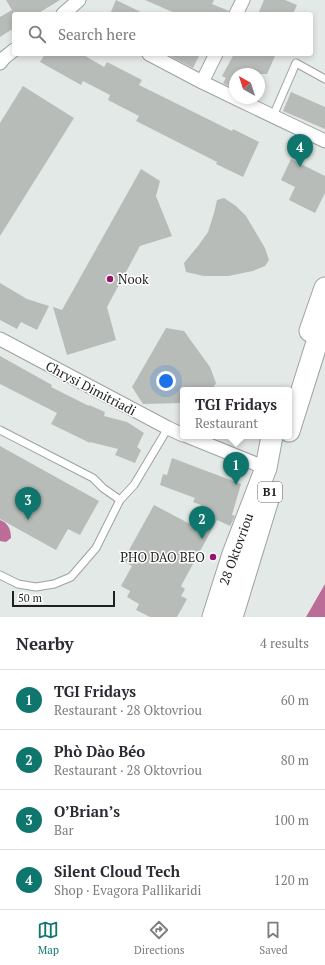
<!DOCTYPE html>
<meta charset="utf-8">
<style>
:root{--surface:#fff;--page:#f7f7f7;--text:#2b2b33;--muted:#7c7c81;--line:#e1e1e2;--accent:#0f766e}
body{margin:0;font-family:"PT Serif",serif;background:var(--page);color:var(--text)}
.compass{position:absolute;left:229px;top:68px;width:36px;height:36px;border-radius:50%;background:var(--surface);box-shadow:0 2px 6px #0003;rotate:321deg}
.scale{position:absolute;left:12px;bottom:10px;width:103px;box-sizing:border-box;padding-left:4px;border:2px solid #1f2120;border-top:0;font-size:11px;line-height:14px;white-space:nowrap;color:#1f2120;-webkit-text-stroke:3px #fff;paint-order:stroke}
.you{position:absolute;left:166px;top:381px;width:14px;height:14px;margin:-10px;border:3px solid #fff;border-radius:50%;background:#1a73e8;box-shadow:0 0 0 6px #1a73e833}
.badge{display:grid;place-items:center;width:26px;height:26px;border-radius:50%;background:var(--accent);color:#fff;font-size:13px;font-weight:700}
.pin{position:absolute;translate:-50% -33px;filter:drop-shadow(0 1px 2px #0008)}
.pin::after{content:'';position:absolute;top:21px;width:14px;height:12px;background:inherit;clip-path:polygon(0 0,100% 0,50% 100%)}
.popup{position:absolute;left:180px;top:387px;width:112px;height:52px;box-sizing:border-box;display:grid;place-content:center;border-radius:4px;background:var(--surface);filter:drop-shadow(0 1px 3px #0005);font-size:13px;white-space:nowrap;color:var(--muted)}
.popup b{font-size:15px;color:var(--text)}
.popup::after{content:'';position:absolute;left:50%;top:100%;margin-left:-8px;border:8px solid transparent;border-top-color:var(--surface)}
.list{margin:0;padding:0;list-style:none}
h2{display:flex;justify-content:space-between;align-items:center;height:52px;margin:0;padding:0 16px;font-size:17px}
h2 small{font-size:13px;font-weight:400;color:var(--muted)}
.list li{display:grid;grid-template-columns:26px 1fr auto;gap:12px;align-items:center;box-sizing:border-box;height:60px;padding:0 16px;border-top:1px solid var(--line)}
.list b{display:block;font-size:15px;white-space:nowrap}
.list p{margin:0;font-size:13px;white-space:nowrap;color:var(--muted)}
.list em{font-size:13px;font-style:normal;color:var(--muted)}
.icon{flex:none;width:22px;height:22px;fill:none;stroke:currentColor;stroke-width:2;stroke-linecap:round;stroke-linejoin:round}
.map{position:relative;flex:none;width:325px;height:617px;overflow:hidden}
.search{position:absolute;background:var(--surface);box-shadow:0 2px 6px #0003;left:12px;right:12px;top:12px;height:44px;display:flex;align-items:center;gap:10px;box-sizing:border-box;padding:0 14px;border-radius:4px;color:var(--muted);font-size:15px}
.sheet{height:292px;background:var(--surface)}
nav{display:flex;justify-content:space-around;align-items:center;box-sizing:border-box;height:56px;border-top:1px solid var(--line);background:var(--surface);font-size:11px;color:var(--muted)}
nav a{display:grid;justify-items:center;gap:2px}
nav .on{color:var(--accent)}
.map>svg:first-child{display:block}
.water{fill:#bb6d97}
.building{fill:#b7bcb9}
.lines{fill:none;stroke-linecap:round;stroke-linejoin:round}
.service-casing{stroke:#9da2a0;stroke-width:9}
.minor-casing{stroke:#9da2a0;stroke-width:15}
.primary-casing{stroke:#9da2a0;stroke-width:23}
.service{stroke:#fff;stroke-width:7}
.minor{stroke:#fff;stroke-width:13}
.primary{stroke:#fff;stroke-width:21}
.poi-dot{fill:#99156b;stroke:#fff;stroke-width:1.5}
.labels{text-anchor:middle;stroke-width:3;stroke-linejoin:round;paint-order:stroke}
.shield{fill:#fff;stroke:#626463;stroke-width:1}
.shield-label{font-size:12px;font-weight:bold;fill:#1f2120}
.poi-label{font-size:13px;fill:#1f2120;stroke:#fff;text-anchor:start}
.street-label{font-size:13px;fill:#1f2120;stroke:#fff}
</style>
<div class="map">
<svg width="325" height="617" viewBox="0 0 325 617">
<rect width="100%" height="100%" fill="#e3e9e6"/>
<path class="water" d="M0 520C8 523 11 529 11 538L6 542 0 541Z
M325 584V617H306Z"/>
<path class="building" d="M6 0H60L37 14H15L14 13V28L0 37V17L12 10Z
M116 0 145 14H110Z
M145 0H214L212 4 229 11 228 14H177Z
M264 0H285L297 5 293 14H258Z
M45 54H82L104 67 107 62 142 80 139 85 232 131 233 129 259 142 243 177 216 164 217 162 136 121 139 116 108 100 110 95 83 81 81 85 40 62Z
M166 54H200L193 68Z
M234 54H276L267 74H235V89L223 83 226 78 222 76Z
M23 86 74 118 0 236V123Z
M291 92 325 107V129L283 111Z
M291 159 325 176V193L315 213 289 200 295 187 281 180Z
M141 169 160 181 156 196 172 236 140 246 107 307 116 340 67 355 53 307 62 310Z
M224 198 236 206 246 216 265 248 269 260 265 266 253 271 228 276H204L186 272 184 263 198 246 208 232 214 213 217 200Z
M0 283 27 299 49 306 37 330 21 322 17 329 0 320Z
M166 328 184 331 210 367 216 383 212 390H183V403L143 404 132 387Z
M0 356 52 385 51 387 89 406V405L105 412 104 416 127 422 144 433 137 447 141 450 135 463 115 455 118 449 90 442V443L51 424 57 413 0 384Z
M0 446 99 501 80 535 68 529 56 550 0 519Z
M172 458 241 484 232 515 235 516 230 526 217 520 181 586 185 589 181 596 187 599 177 617H150L136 610 139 604 127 597 130 591 121 586 132 566 123 561 154 505 192 525 201 505 193 502 195 498 160 485 163 474 167 475Z"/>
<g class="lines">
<defs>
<path id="service" d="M273 116 296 63 325 79
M0 430 93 478 103 488 120 500
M0 575 18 584 36 587 54 584 71 577 96 548 120 500 134 485 168 428"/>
<path id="minor" d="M63 14 79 0
M236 14 243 0
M149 54 202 82 235 98
M0 63 4 58 14 50
M202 82 216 54
M235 98 325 141
M0 339 168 428 183 435
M187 436 266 468"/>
<path id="primary" d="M310 331 325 288
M289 431 325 317
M213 617 233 554 266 468 272 436
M232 617 270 493"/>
</defs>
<use href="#service" class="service-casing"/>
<use href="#minor" class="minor-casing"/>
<use href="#primary" class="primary-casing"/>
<use href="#service" class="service"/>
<use href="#minor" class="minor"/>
<use href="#primary" class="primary"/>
</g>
<g class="poi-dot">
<circle cx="110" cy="279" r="4"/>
<circle cx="213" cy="557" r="4"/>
</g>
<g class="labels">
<rect class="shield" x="258" y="482" width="24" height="20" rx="3"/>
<g class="shield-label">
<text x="270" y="496">B1</text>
</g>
<g class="poi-label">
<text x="118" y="284">Nook</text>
<text x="205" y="562" text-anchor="end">PHO DAO BEO</text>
</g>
<g class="street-label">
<text transform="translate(91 388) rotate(28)" y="5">Chrysi Dimitriadi</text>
<text transform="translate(236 549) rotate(-70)" y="5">28 Oktovriou</text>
</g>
</g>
</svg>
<svg class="compass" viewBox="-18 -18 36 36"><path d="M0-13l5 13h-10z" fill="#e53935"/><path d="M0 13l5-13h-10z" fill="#7c7c81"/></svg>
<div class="scale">50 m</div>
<div class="you"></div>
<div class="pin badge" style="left:236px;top:485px">1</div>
<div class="popup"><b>TGI Fridays</b>Restaurant</div>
<div class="pin badge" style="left:202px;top:539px">2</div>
<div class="pin badge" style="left:28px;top:520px">3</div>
<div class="pin badge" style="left:300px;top:167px">4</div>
<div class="search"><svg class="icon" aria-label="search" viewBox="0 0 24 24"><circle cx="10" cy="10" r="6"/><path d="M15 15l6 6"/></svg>Search here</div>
</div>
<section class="sheet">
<h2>Nearby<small>4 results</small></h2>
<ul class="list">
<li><span class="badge">1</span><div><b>TGI Fridays</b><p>Restaurant · 28 Oktovriou</p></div><em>60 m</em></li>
<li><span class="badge">2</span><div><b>Phò Dào Béo</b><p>Restaurant · 28 Oktovriou</p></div><em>80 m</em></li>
<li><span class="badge">3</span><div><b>O’Brian’s</b><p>Bar</p></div><em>100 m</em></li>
<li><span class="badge">4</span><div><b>Silent Cloud Tech</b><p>Shop · Evagora Pallikaridi</p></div><em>120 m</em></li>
</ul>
</section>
<nav>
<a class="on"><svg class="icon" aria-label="map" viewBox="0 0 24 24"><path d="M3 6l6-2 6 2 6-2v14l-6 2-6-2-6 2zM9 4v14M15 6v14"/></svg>Map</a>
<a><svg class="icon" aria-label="directions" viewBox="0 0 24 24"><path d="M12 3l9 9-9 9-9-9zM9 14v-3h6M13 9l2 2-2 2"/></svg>Directions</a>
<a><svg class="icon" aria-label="saved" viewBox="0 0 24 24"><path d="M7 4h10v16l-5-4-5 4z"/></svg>Saved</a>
</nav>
